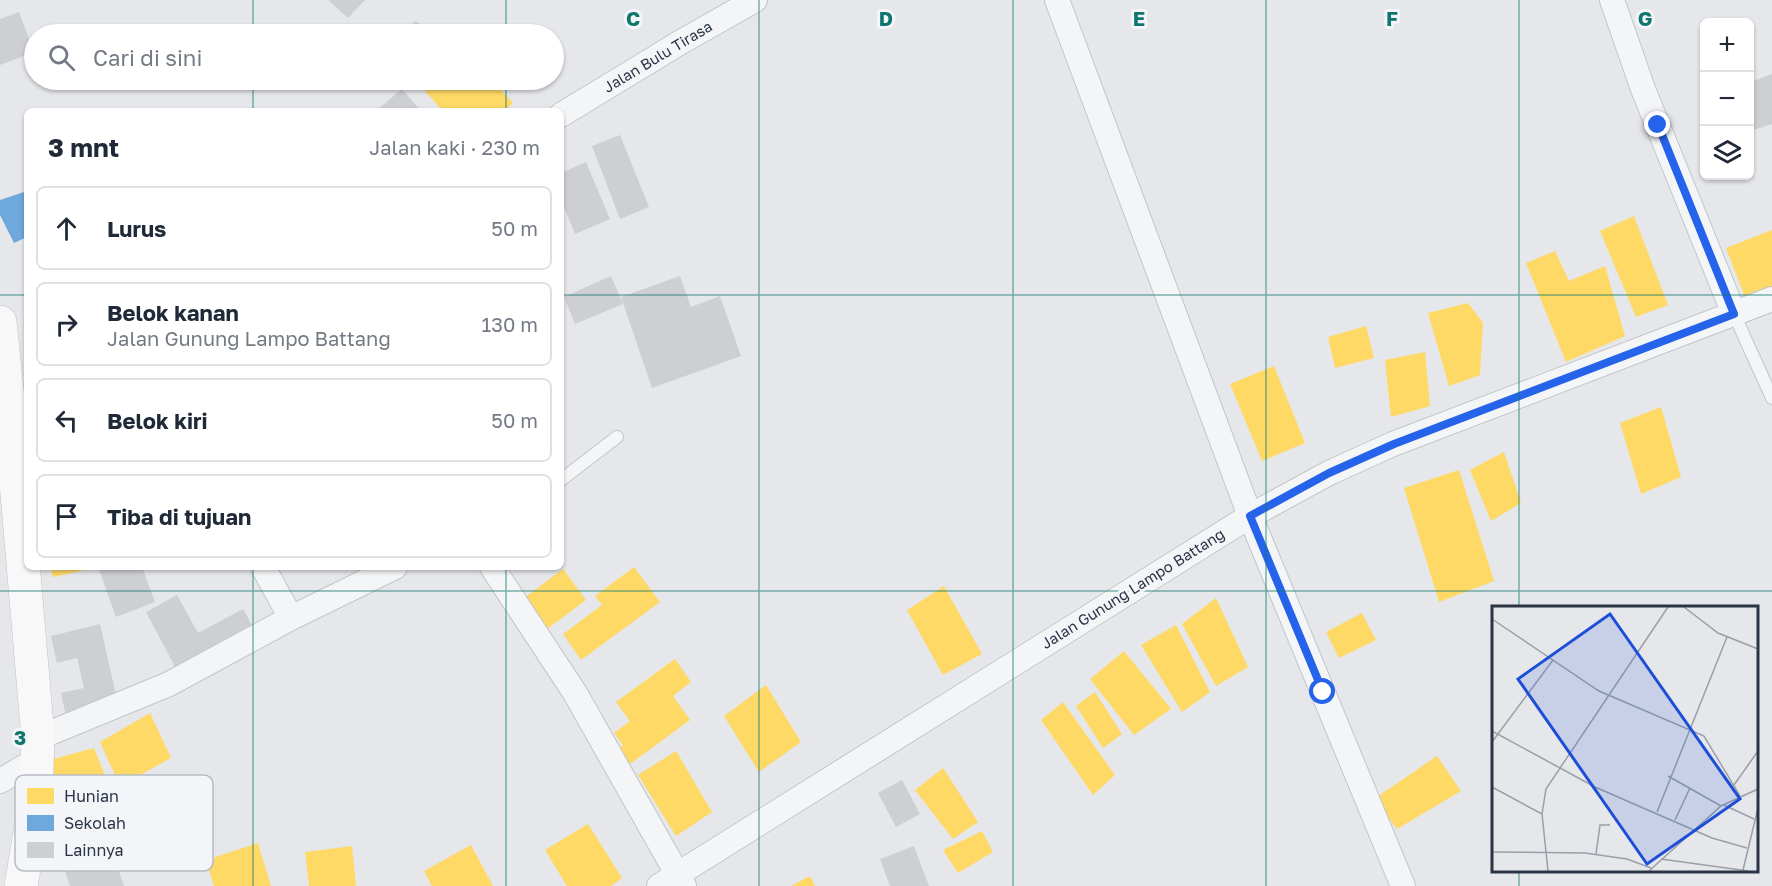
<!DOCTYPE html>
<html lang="id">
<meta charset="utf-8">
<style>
:root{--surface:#fff;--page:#f6f6f7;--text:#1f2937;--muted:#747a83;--line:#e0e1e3}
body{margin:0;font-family:"Golos Text",sans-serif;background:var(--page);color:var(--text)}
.controls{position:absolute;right:18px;top:18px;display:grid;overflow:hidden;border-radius:9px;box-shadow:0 2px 4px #0004}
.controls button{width:54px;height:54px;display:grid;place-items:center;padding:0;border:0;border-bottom:2px solid var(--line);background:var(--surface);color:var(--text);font:30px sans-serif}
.stop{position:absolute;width:18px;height:18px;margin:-14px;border:4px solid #2563eb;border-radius:50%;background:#fff}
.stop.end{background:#2563eb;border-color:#fff;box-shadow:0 2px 6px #0008}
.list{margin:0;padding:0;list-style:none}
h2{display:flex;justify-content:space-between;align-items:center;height:78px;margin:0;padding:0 24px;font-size:26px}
h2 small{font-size:20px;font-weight:400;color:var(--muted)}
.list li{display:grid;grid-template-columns:39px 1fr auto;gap:18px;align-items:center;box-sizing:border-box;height:84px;margin:0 12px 12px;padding:0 12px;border:2px solid var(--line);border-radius:9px}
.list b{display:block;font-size:22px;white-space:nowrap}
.list p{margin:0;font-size:20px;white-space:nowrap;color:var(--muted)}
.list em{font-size:20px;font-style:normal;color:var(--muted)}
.icon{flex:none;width:33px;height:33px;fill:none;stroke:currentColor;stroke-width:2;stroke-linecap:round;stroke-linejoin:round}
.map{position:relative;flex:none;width:1772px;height:886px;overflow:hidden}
.search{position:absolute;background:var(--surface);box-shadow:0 2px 4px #0004;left:24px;top:24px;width:540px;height:66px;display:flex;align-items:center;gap:15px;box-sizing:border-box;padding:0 21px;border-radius:33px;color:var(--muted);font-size:22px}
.panel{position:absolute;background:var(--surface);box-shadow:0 2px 4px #0004;left:24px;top:108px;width:540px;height:462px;border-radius:9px}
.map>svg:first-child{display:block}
.homes{fill:#ffd966}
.schools{fill:#6fa8dc}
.building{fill:#cdcfd3}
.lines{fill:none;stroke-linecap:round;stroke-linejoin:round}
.lane-casing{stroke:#c3c5c8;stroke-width:14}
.street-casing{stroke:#c3c5c8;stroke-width:26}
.primary-casing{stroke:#c1c4c8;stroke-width:34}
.lane{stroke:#f4f5f7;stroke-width:12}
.street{stroke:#f4f5f7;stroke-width:24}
.primary{stroke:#f8f8f8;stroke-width:33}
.route{stroke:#2563eb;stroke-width:8}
.grid{fill:none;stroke:#0f766e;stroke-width:1.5;stroke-opacity:0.55}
.labels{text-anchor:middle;stroke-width:6;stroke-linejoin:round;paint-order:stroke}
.street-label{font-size:15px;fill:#2a3445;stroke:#f3f5f9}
.inset-road{fill:none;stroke:#9a9fa8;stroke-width:1.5}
.view{fill:#1d4ed8;fill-opacity:0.15;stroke:#1d4ed8;stroke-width:3}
.inset-edge{fill:none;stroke:#2a3445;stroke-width:3}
.key{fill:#f3f5f9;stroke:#b7bbc3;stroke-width:1.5}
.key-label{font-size:16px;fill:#2a3445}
.grid-label{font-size:20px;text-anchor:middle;font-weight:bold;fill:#0f766e;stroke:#f3f5f9;stroke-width:6;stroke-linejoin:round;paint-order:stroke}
</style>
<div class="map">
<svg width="1772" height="886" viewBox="0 0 1772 886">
<rect width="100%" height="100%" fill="#e5e7ea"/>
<path class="homes" d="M415 80H492L513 103 504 111H443Z
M1634 216 1668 305 1636 317 1600 231Z
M1772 230V295L1748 305 1726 248Z
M1555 251 1569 281 1605 266 1625 336 1566 362 1526 263Z
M1468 303 1483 323 1480 375 1449 386 1428 313Z
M1366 326 1374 358 1335 368 1328 337Z
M1425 352 1430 406 1391 417 1385 360Z
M1274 366 1305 443 1262 461 1230 384Z
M1661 407 1681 477 1641 494 1620 423Z
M1504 452 1521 503 1491 521 1470 470Z
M1459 470 1494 581 1439 602 1404 488Z
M50 567H95V568L53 577Z
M634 567 660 602 581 660 563 634 602 605 595 596Z
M563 569 586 600 547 629 524 598Z
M944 586 982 654 943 675 907 610Z
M1216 598 1248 667 1216 686 1182 624Z
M1362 613 1376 640 1339 658 1326 632Z
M1176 625 1210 692 1182 712 1141 645Z
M1124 651 1171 709 1134 735 1090 679Z
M675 659 691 682 673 696 690 720 626 767 615 751 623 745 614 733 630 721 616 702Z
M766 685 801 742 759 772 724 716Z
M1095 692 1122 734 1103 748 1076 706Z
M1063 702 1115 775 1093 795 1041 720Z
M150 713 171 758 120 786 100 742Z
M94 748 108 783 62 804 46 761Z
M676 751 712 812 676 836 638 775Z
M1437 756 1461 791 1397 829 1374 799Z
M943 768 978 822 953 839 915 790Z
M588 824 622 878 611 886H567L545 850Z
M982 831 993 852 958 873 943 850Z
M258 843 271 886H214L206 860Z
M471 845 493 886H432L424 871Z
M352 846 356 886H309L305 852Z
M810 876 815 886H791Z"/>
<path class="schools" d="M27 191V237L14 243 0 215V200Z"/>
<path class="building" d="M328 0H365L348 18Z
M19 12 34 52 0 65V19Z
M415 21 436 34H404Z
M1772 74V124L1750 131V82Z
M402 89 421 111H376Z
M620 135 649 207 620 219 592 146Z
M586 162 610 219 575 234 561 200V173Z
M611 276 623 304 575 324 564 297Z
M680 276 691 307 720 296 741 356 652 388 621 297Z
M98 567H142L155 602 116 617Z
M177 595 198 633 243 609 257 634 181 678 146 612Z
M100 624 118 704 66 716 61 693 84 688 77 658 57 663 51 636Z
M902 780 920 814 896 827 878 793Z
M914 846 929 886H890L880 859Z
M111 847 124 886H70L62 863Z"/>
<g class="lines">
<defs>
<path id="lane" d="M1734 314 1772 398
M561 480 617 437"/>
<path id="street" d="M1057 0 1250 516 1403 886
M1612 0 1643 89 1734 314
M561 115 681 42 755 0
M263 567 291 618
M492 567 575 693 684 886
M38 738 169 684 291 618 395 567
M0 781 38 759
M659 886 1250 516 1329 473 1393 444 1772 299"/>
<path id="primary" d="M0 322 13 447 38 738 36 796 21 886"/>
</defs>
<use href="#lane" class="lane-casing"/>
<use href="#street" class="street-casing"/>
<use href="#primary" class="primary-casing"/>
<use href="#lane" class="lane"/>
<use href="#street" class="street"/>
<use href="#primary" class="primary"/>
</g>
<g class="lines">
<path class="route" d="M1323 692 1250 516 1329 473 1394 444 1734 314 1658 125"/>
</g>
<path class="grid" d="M253 0V34M506 0V34M759 0V886M1013 0V886M1266 0V886M1519 0V607M253 80V111M506 80V111M0 295H27M561 295H1772M253 567V886M506 567V886M0 591H1772M1519 870V886"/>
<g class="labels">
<g class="street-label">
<text transform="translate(658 57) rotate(-31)" y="5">Jalan Bulu Tirasa</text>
<text transform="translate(1133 589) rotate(-32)" y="5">Jalan Gunung Lampo Battang</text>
</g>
</g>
<g transform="translate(1492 606)">
<rect width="266" height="266" fill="#e5e7ea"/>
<path class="inset-road" d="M192 1 226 27 266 43M0 13 107 85 212 130 248 190M0 125 103 181 220 232 255 242M0 136 61 54M176 170 229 200M242 179 266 145M0 181 50 208 56 265M232 199 262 213M165 206 235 31M50 208 54 183 176 1M183 214 198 182M0 246 93 247 135 253 159 262M104 248 108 219H118M169 253 256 265M251 264 266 202M157 265 229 200 266 183"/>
<path class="view" d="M118 8 248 193 155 258 26 73Z"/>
<rect width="266" height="266" class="inset-edge"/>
</g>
<rect x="15" y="775" width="198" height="96" rx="9" class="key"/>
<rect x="27" y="788" width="27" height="16" fill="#ffd966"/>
<rect x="27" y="815" width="27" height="16" fill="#6fa8dc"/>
<rect x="27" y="842" width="27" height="16" fill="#cdcfd3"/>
<g class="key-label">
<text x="64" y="802">Hunian</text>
<text x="64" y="829">Sekolah</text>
<text x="64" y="856">Lainnya</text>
</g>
<g class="grid-label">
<text x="633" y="26">C</text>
<text x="886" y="26">D</text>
<text x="1139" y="26">E</text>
<text x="1392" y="26">F</text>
<text x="1645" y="26">G</text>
<text x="20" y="745">3</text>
</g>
</svg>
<div class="controls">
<button>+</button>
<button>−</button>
<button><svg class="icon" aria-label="layers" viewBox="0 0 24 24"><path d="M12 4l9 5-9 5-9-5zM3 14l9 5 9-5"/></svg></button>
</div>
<div class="stop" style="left:1323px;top:692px"></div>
<div class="stop end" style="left:1658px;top:125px"></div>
<div class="search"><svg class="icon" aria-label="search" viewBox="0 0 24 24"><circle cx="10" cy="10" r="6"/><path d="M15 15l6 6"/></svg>Cari di sini</div>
<section class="panel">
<h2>3 mnt<small>Jalan kaki · 230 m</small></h2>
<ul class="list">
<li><svg class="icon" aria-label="ahead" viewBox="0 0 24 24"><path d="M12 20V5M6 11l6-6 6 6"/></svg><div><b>Lurus</b></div><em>50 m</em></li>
<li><svg class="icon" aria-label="right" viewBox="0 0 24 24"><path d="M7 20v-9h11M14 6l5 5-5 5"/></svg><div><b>Belok kanan</b><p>Jalan Gunung Lampo Battang</p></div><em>130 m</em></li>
<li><svg class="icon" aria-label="left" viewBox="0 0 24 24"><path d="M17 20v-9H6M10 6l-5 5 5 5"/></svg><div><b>Belok kiri</b></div><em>50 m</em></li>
<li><svg class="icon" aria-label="arrive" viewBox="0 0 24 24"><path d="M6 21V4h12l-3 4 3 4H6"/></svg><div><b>Tiba di tujuan</b></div></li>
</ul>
</section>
</div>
